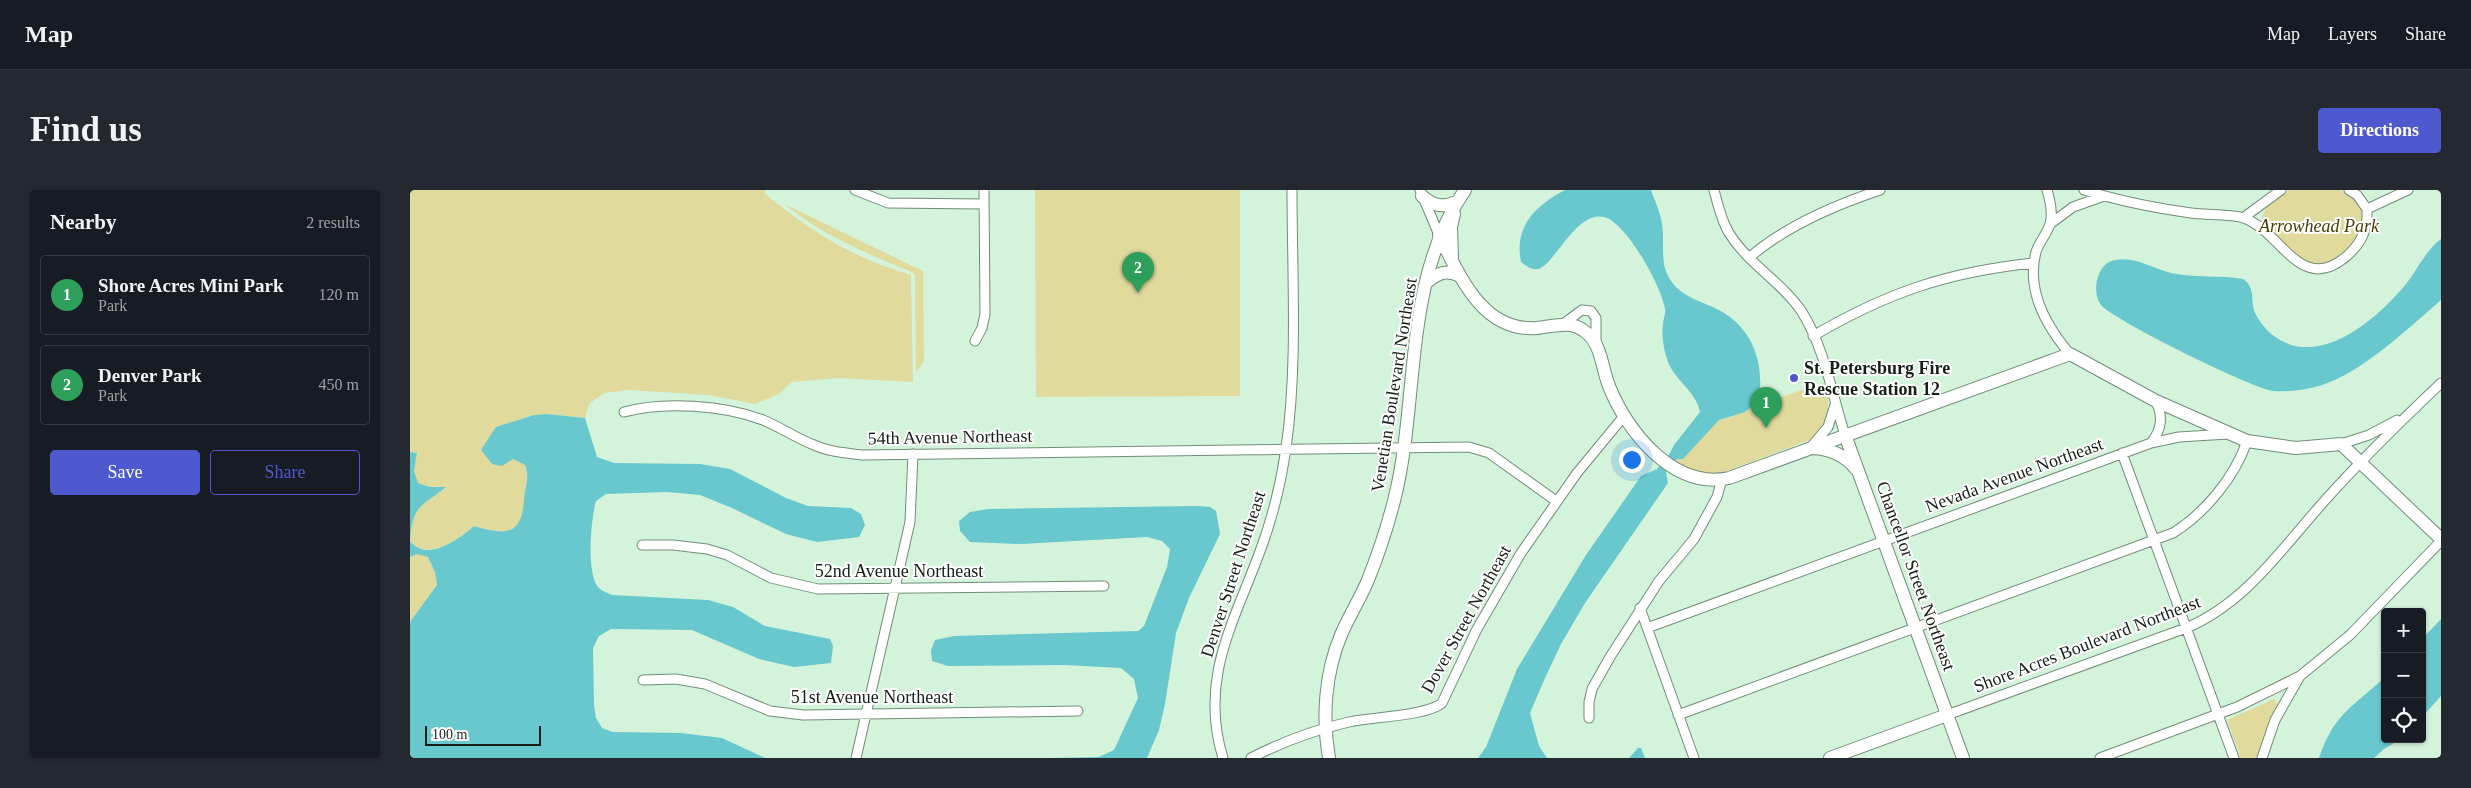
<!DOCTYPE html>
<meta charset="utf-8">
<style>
:root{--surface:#171b24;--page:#242831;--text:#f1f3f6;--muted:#9ea1a6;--line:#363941;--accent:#4f59cf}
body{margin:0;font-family:"Times New Roman",serif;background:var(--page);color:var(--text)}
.controls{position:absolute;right:15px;bottom:15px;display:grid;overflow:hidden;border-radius:5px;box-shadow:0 1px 4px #0004}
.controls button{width:45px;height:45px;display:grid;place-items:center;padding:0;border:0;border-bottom:1px solid var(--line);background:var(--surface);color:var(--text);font:25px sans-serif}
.scale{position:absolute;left:15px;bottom:12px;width:116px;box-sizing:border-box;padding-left:5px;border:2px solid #142017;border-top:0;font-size:14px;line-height:18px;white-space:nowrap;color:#142017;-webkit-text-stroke:4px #fff;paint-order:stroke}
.you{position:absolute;left:1221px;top:269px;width:18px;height:18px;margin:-12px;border:4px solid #fff;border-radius:50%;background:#1a73e8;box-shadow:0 0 0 8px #1a73e833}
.badge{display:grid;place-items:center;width:32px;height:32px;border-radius:50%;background:var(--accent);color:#fff;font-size:16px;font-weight:700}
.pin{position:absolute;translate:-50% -41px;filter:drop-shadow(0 1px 2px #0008)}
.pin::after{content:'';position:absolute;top:26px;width:18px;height:15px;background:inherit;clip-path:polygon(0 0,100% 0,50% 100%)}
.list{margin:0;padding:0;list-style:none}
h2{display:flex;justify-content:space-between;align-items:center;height:65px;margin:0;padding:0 20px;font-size:21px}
h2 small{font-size:16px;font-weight:400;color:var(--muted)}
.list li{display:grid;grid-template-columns:32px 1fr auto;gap:15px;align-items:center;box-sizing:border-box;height:80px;margin:0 10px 10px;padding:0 10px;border:1px solid var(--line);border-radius:5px}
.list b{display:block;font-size:19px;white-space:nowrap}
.list p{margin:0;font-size:16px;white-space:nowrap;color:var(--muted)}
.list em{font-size:16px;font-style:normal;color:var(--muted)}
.actions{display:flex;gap:10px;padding:15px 20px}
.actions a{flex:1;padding:11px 0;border:1px solid var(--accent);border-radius:5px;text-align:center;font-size:18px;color:var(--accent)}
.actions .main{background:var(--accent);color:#fff}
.icon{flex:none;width:28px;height:28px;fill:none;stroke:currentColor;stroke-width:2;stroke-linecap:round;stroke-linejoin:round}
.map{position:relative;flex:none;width:2031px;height:568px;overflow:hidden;border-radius:5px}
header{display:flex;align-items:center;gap:30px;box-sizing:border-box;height:70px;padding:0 25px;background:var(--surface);border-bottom:1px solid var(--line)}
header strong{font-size:24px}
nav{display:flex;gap:28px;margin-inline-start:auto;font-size:18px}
.intro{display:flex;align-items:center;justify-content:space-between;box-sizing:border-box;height:120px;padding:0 30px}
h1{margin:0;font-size:35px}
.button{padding:12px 22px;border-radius:5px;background:var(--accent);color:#fff;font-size:18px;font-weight:700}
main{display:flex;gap:30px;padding:0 30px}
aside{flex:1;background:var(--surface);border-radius:5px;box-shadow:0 1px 4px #0004}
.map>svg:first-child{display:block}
.green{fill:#e0da9d}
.water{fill:#68c8ce}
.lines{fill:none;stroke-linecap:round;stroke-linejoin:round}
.street-casing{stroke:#718d77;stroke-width:11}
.secondary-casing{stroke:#718d77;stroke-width:14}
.street{stroke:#fff;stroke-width:9}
.secondary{stroke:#fff;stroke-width:12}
.poi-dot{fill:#4f59cf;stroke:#fff;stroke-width:2}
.labels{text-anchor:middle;stroke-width:4;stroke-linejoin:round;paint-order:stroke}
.park-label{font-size:18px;font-style:italic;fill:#453f05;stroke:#fff}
.poi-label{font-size:18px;font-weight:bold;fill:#142017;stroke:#fff;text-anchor:start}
.street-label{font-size:18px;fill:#142017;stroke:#fff}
</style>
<header>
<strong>Map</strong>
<nav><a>Map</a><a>Layers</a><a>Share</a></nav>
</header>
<div class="intro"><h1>Find us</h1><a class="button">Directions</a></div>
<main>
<aside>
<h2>Nearby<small>2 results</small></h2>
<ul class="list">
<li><span class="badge" style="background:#2e9e5b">1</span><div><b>Shore Acres Mini Park</b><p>Park</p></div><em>120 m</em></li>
<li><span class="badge" style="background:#2e9e5b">2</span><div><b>Denver Park</b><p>Park</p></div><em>450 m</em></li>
</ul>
<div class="actions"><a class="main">Save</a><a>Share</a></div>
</aside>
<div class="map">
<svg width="2031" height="568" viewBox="0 0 2031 568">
<rect width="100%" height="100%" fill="#d4f3db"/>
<path class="green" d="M0 0H355V4C385 28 415 50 450 66 466 74 484 79 501 85L503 192 429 188 381 192 369 204 345 214 299 205 220 200 194 203 179 214 175 228 137 224 124 225 86 237 103 269 115 275C120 290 115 295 114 309 113 347 95 345 64 336 49 349 17 372 0 351 3 315 9 318 36 297H20L8 293 4 281 7 263 0 262Z
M625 0H830V206L626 207Z
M1879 0C1895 0 1915 0 1929 0 1934 1 1939 5 1943 8 1977 36 1920 93 1888 68 1882 64 1877 56 1872 51 1866 43 1856 39 1852 28L1856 18Z
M374 14 513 81 514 171 506 182 505 86 502 82C455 63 414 46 374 14Z
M1414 193C1422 213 1418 231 1405 248L1306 285 1292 284 1265 272 1309 230 1335 222 1349 210 1364 209Z
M7 363 18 367 25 382 27 395 0 432V367Z
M1864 509 1868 515 1854 547 1848 568H1831L1817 530Z"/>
<path class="water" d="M1155 0H1241C1244 9 1249 19 1251 29 1256 48 1249 68 1258 86 1270 109 1295 111 1314 123 1345 142 1354 177 1349 210L1335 222 1309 230 1273 269H1267L1256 282 1258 293 1175 413 1151 454 1135 488 1120 523 1129 556 1137 568H1068L1076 557 1107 479 1176 365 1231 286 1247 279 1259 265 1264 255 1290 222C1287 203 1265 190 1258 172 1254 160 1251 146 1253 134 1253 129 1256 124 1255 119 1252 97 1216 32 1194 27 1166 20 1144 76 1128 79 1121 80 1116 76 1111 72 1104 36 1125 16 1155 0Z
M2031 49V110C2000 137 1951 183 1912 195 1897 200 1878 202 1863 201 1843 199 1703 130 1691 115 1682 104 1686 79 1699 72 1720 63 1741 78 1761 83 1785 88 1809 85 1833 89 1846 98 1840 110 1845 123 1849 131 1857 141 1864 146 1910 180 1968 128 1996 94 2008 79 2015 61 2031 49Z
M137 224 175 228 187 267 204 273 290 274 320 279 376 308 398 316 441 318 451 324 455 335 449 347 407 352 376 344 322 318 290 305 257 302 196 304 186 311C181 330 176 382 188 397 191 401 198 403 202 405L298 410 323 417 355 436 420 449 423 456 421 473 384 477 349 469 282 440 201 439 189 446 183 458 184 515 186 528 192 538 203 542 271 543 312 548 355 568H0V432L27 395 25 382 18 367 7 364 0 367V262L7 263 4 281 8 293 20 297H36C10 318 3 314 0 351 17 373 49 349 64 336 95 345 112 347 114 309 115 296 120 288 115 275L103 269 92 276 82 274 71 260 86 237 124 225Z
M786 316 800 317 806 321 810 344 779 408 766 443 755 514 749 540 737 568H642L689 567 704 560 728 508 724 489 711 478 654 475 538 476 522 471 521 460 525 450 544 446 728 441 734 436 757 377 760 359 752 351 737 347 611 354 560 352 550 341 549 331 560 322 578 319Z
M2031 429V506L2012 527V449Z
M1975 487V549H1991L1974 559 1964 568H1909C1924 523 1943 517 1975 487Z
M1228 558H1231L1235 568H1219Z"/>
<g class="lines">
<defs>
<path id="street" d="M445 0 478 13 574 14
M1010 0 1029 45
M1304 0C1308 15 1311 30 1319 43 1338 74 1372 92 1392 122 1415 159 1422 205 1435 245
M1637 0C1640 10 1643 24 1640 34 1637 44 1629 52 1626 62 1616 100 1636 136 1660 164
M1674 0C1709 11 1745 18 1781 23 1795 25 1823 24 1834 28 1872 42 1891 107 1938 65 1952 52 1958 39 1957 19L1998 0
M1939 0 1947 5 1957 19
M1833 28 1871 0
M1640 34 1663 17 1694 6
M1340 67C1377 35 1425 15 1470 0
M1153 134 1172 120 1181 121 1186 128V154
M1403 146C1478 102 1538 82 1624 73
M565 151 572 138 575 124 574 0
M214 222C254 211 314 215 353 230 370 237 386 248 404 255 419 262 436 263 452 265L1059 257 1079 263 1146 311
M1741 253C1752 239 1753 227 1746 211
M1931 254 1959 245 1987 230
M1401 257 1418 237 1425 215
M1712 263 1824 568
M232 355H263L297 359 317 365 361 388 408 399 694 396
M1230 418 1284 568
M1237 438 1741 253 1769 247 1818 244
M233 490 266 489 295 494 360 521 393 525 668 521
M1268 525 1763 343C1795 323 1825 287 1837 251
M1537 525 1776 438C1837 413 1875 354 1918 307 1954 267 1992 230 2031 193
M1179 528V512L1182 499 1200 467 1249 391 1284 349 1307 307 1312 289
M446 568 500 332 503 264
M813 568C789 490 823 434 849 364 862 330 871 293 876 258 888 175 882 84 882 0
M841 568C872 552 904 540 939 532 961 527 1017 526 1032 513L1067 439 1111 363 1167 283 1214 226
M1690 568 1827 517 1890 486 1940 445 2031 351
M1852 568 1865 530 1890 486"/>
<path id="secondary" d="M1012 6C1023 16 1033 18 1046 12
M1029 45C1050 86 1072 142 1127 138 1146 136 1162 129 1178 144 1192 157 1192 179 1199 196 1217 242 1264 300 1319 288L1660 164 1746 211 1837 251 1886 258 1931 254 2031 349
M1042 67 1041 37 1044 24
M1017 92C1028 83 1037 79 1050 86
M1435 245 1553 568
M1403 258C1420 259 1435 265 1446 279
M919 568C912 528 915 483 931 445 939 426 950 409 958 390 968 365 977 338 984 311 1010 209 992 91 1055 0
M1420 568 1537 525"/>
</defs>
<use href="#street" class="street-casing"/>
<use href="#secondary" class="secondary-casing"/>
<use href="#street" class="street"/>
<use href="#secondary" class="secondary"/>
</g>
<circle class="poi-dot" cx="1384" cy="188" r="5"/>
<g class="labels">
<g class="park-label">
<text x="1909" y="42">Arrowhead Park</text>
</g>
<g class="poi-label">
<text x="1394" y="184">St. Petersburg Fire<tspan x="1394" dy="21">Rescue Station 12</tspan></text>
</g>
<g class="street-label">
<text transform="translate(984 195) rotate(-81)" y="6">Venetian Boulevard Northeast</text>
<text transform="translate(540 247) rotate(-1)" y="6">54th Avenue Northeast</text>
<text transform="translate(1604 285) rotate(-20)" y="6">Nevada Avenue Northeast</text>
<text x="489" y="387">52nd Avenue Northeast</text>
<text transform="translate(823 384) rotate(-72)" y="6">Denver Street Northeast</text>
<text transform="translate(1506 386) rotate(70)" y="6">Chancellor Street Northeast</text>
<text transform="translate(1056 429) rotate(-61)" y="6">Dover Street Northeast</text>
<text transform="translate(1677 454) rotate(-21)" y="6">Shore Acres Boulevard Northeast</text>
<text x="462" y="513">51st Avenue Northeast</text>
</g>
</g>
</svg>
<div class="controls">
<button>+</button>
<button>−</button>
<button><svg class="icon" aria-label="locate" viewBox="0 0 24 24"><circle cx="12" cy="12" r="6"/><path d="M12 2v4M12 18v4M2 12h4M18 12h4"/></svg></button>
</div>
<div class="scale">100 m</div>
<div class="you"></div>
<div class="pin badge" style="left:1356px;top:238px;background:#2e9e5b">1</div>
<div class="pin badge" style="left:728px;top:103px;background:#2e9e5b">2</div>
</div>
</main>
